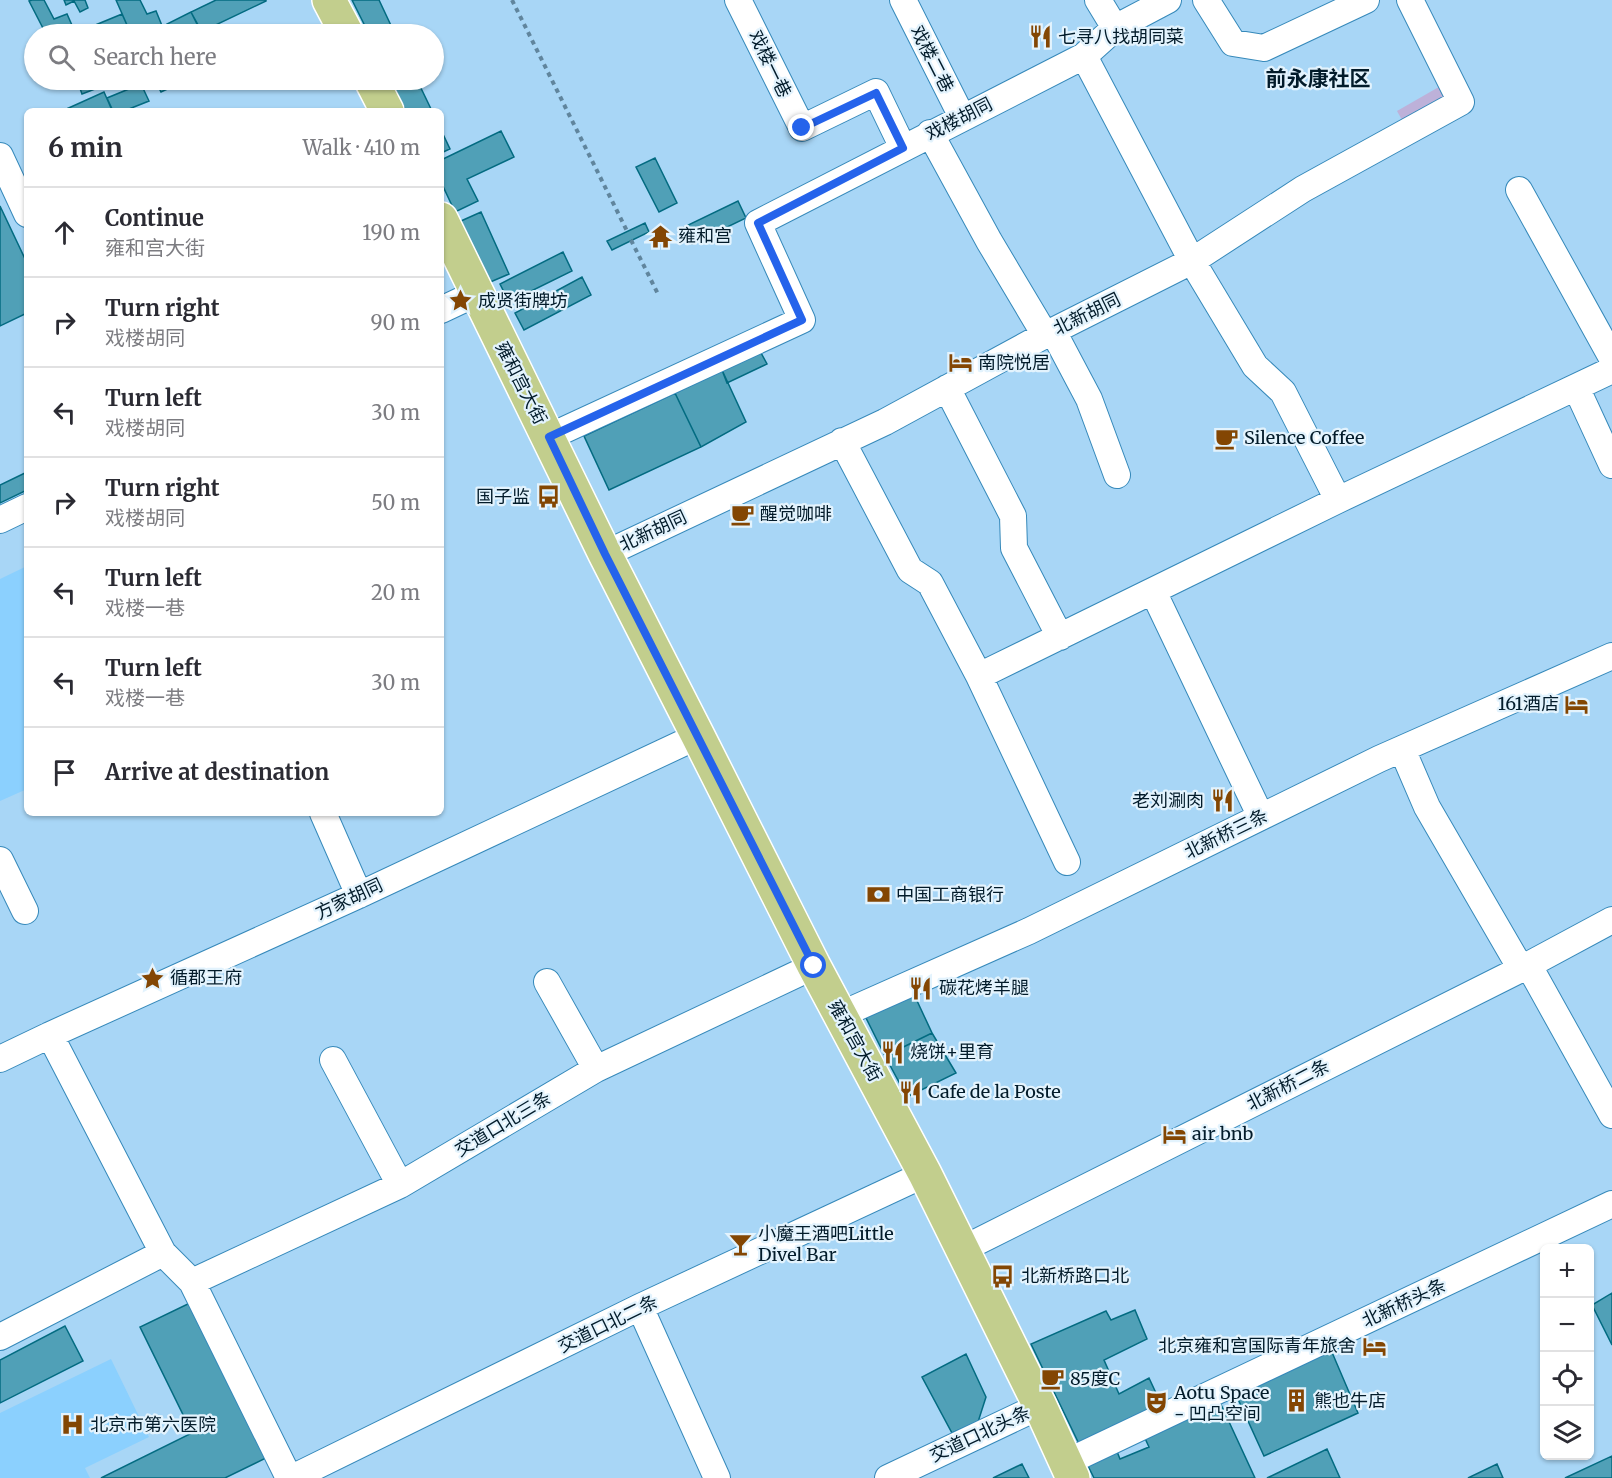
<!DOCTYPE html>
<meta charset="utf-8">
<style>
:root{--surface:#fff;--page:#f7f7f7;--text:#2b2b33;--muted:#7c7c81;--line:#e1e1e2}
body{margin:0;font-family:Merriweather,"Noto Sans SC",serif;background:var(--page);color:var(--text)}
.controls{position:absolute;right:18px;bottom:18px;display:grid;overflow:hidden;border-radius:9px;box-shadow:0 2px 4px #0004}
.controls button{width:54px;height:54px;display:grid;place-items:center;padding:0;border:0;border-bottom:2px solid var(--line);background:var(--surface);color:var(--text);font:30px sans-serif}
.stop{position:absolute;width:18px;height:18px;margin:-14px;border:4px solid #2563eb;border-radius:50%;background:#fff}
.stop.end{background:#2563eb;border-color:#fff;box-shadow:0 2px 6px #0008}
.list{margin:0;padding:0;list-style:none}
h2{display:flex;justify-content:space-between;align-items:center;height:78px;margin:0;padding:0 24px;font-size:26px}
h2 small{font-size:20px;font-weight:400;color:var(--muted)}
.list li{display:grid;grid-template-columns:39px 1fr auto;gap:18px;align-items:center;box-sizing:border-box;height:90px;padding:0 24px;border-top:2px solid var(--line)}
.list b{display:block;font-size:22px;white-space:nowrap}
.list p{margin:0;font-size:20px;white-space:nowrap;color:var(--muted)}
.list em{font-size:20px;font-style:normal;color:var(--muted)}
.icon{flex:none;width:33px;height:33px;fill:none;stroke:currentColor;stroke-width:2;stroke-linecap:round;stroke-linejoin:round}
.map{position:relative;flex:none;width:1612px;height:1478px;overflow:hidden}
.search{position:absolute;background:var(--surface);box-shadow:0 2px 4px #0004;left:24px;top:24px;width:420px;height:66px;display:flex;align-items:center;gap:15px;box-sizing:border-box;padding:0 21px;border-radius:33px;color:var(--muted);font-size:22px}
.panel{position:absolute;background:var(--surface);box-shadow:0 2px 4px #0004;left:24px;top:108px;width:420px;height:708px;border-radius:9px}
.map>svg:first-child{display:block}
.built{fill:#8bd0fe}
.green{fill:#bdb1d9}
.building{fill:#50a0b7;stroke:#036b81;stroke-width:1.5}
.lines{fill:none;stroke-linecap:round;stroke-linejoin:round}
.minor-casing{stroke:#3689ba;stroke-width:28}
.major-casing{stroke:#fff;stroke-width:36}
.path{stroke:#60859d;stroke-width:4;stroke-dasharray:4.5 4.5;stroke-linecap:butt}
.minor{stroke:#fff;stroke-width:26}
.major{stroke:#c2ce8d;stroke-width:33}
.route{stroke:#2563eb;stroke-width:8}
.labels{text-anchor:middle;stroke-width:4.5;stroke-linejoin:round;paint-order:stroke}
.poi-label{font-size:18px;fill:#021b2a;stroke:#e3f3fd;text-anchor:start}
.street-label{font-size:18px;fill:#021b2a;stroke:#e3f3fd}
.quarter-label{font-size:21px;font-weight:bold;fill:#021b2a;stroke:#e3f3fd}
</style>
<div class="map">
<svg width="1612" height="1478" viewBox="0 0 1612 1478">
<rect width="100%" height="100%" fill="#a8d6f6"/>
<path class="built" d="M27 566V789L0 801V579Z
M111 1359 149 1437 85 1468 90 1478H0V1413Z"/>
<path class="green" d="M1444 84 1453 101 1406 127 1397 111Z"/>
<path class="building" d="M32 0H44L54 19 67 14 75 32 69 34H46L29 1Z
M64 0H85L88 8 80 12 74 1 66 5Z
M116 0H140L147 14 156 11 165 33 131 34Z
M216 0H266V1L201 32 191 12Z
M352 0H379L395 34H369Z
M191 12 203 34H173L167 24Z
M122 14 131 34H97L93 26Z
M77 80H107L108 84 82 94Z
M155 80H187L161 92Z
M390 80H415L395 89Z
M415 80H417L432 111H406L395 89Z
M141 84 149 101 124 111H113L107 98Z
M104 92 111 108 105 111H62Z
M441 130 450 149 441 153Z
M501 131 514 157 467 179 478 201 455 212 441 182V160Z
M655 158 677 203 659 212 636 167Z
M738 201 746 218 692 244 684 227Z
M0 206 27 263V313L0 326Z
M481 212 509 274 488 283 461 221Z
M645 223 649 232 612 250 607 241Z
M563 252 572 271 509 302 500 284Z
M582 277 591 295 524 330 515 313Z
M760 351 767 364 727 383 722 370Z
M722 370 746 422 701 447 675 393Z
M675 393 701 447 609 490 584 436Z
M27 472V490L0 503V485Z
M912 990 932 1033 885 1056 864 1014Z
M932 1033 956 1073 907 1097 885 1056Z
M1612 1293V1345L1592 1305Z
M194 1301 270 1456 225 1478H101L192 1433 140 1327Z
M1135 1310 1147 1339 1104 1360 1119 1394 1149 1378 1162 1406 1080 1446 1031 1344 1106 1311 1111 1320Z
M65 1326 83 1361 0 1403V1360Z
M1328 1343 1358 1413 1264 1456 1233 1388Z
M966 1354 986 1397 978 1422 952 1433 922 1377Z
M1218 1398 1255 1478H1094L1086 1462 1116 1449 1120 1459 1149 1447 1143 1434Z
M1327 1449 1340 1478H1267Z
M1612 1456V1478H1565Z
M1022 1464 1029 1478H993Z
M1497 1464 1503 1478H1468Z"/>
<g class="lines">
<defs>
<path id="minor" d="M738 0 802 128 876 92 903 148
M903 0 962 117
M1098 0 1115 28
M1206 0 1233 43 1264 48 1366 0
M1084 56 1192 261 1255 366 1283 392 1338 500
M930 133 989 241 1045 335
M0 156 27 214
M1519 190 1612 358
M441 310 477 293
M1053 331 1089 399 1117 475
M1576 387 1612 465
M947 388 1013 516 1014 548 1060 637
M549 437 802 320 758 223 1084 56 1115 28 1168 0
M842 441 910 570 930 583 979 676
M0 520 27 507
M605 554 885 422 1045 335 1192 261 1303 189 1461 102 1410 0
M1153 591 1261 817
M1402 749 1427 807 1521 969
M323 813 359 895
M0 860 25 911
M1067 862 979 676 1338 500 1612 370
M1528 964 1612 1115
M547 982 596 1069
M840 1015 1029 931 1379 759 1612 656
M50 1035 163 1253 192 1282 289 1478
M0 1059 50 1035 359 895 698 736
M333 1060 400 1185
M963 1249 1521 969 1612 920
M192 1282 400 1185 596 1069 814 966
M640 1307 717 1478
M0 1337 163 1253
M1065 1463 1612 1204
M292 1478 640 1307 925 1174
M888 1478 1040 1406"/>
<path id="major" d="M329 0 347 34
M371 80 387 111
M441 219 605 554 698 736 814 966 925 1174 1040 1406 1073 1478"/>
</defs>
<use href="#minor" class="minor-casing"/>
<use href="#major" class="major-casing"/>
<path class="path" d="M512 0 627 231
M631 240 658 294"/>
<use href="#minor" class="minor"/>
<use href="#major" class="major"/>
</g>
<g class="lines">
<path class="route" d="M802 128 876 93 903 148 758 223 802 320 549 437 605 554 814 966"/>
</g>
<defs>
<symbol id="restaurant-bare" viewBox="-9 -9 18 18"><path d="M-5-6h1v4h1v-4h1v4h1v-4h1v5L-1.5 .5V6h-2V.5L-5-1ZM5-6V6H3V1.5H1.5Q1.5-4 5-6Z" fill="#834603" stroke="#e3f3fd" stroke-width="2.5" paint-order="stroke"/></symbol>
<symbol id="temple-bare" viewBox="-9 -9 18 18"><path d="M0-6L5-2H3V0L6.5 2.5H4V6H1.5V3h-3V6H-4V2.5H-6.5L-3 0V-2H-5Z" fill="#834603" stroke="#e3f3fd" stroke-width="2.5" paint-order="stroke"/></symbol>
<symbol id="sight-bare" viewBox="-9 -9 18 18"><path d="M0-6L1.8-2.2L6-1.7L2.9 1.2L3.7 5.4L0 3.3L-3.7 5.4L-2.9 1.2L-6-1.7L-1.8-2.2Z" fill="#834603" stroke="#e3f3fd" stroke-width="2.5" paint-order="stroke"/></symbol>
<symbol id="hotel-bare" viewBox="-9 -9 18 18"><path d="M-6-4.5h1.5V1H6V5H4.5V3h-9V5H-6ZM-4 0a1.8 1.8 0 1 1 3.6 0ZM.5 0V-2.5h3Q6-2.5 6 0Z" fill="#834603" stroke="#e3f3fd" stroke-width="2.5" paint-order="stroke"/></symbol>
<symbol id="cafe-bare" viewBox="-9 -9 18 18"><path d="M-5.5-4.5H6V0H3Q3 3.5 0 3.5H-2.5Q-5.5 3.5-5.5 0ZM3-3.2v2h1.7v-2ZM-6 4.5H4V6H-6Z" fill="#834603" stroke="#e3f3fd" stroke-width="2.5" paint-order="stroke"/></symbol>
<symbol id="bus-bare" viewBox="-9 -9 18 18"><path d="M-5-6H5V4H4V6H2V4H-2V6H-4V4H-5ZM-3.5-4V0h7V-4ZM-3.5 1.2v1.5H-2V1.2ZM2 1.2v1.5H3.5V1.2Z" fill="#834603" stroke="#e3f3fd" stroke-width="2.5" paint-order="stroke"/></symbol>
<symbol id="bank-bare" viewBox="-9 -9 18 18"><path d="M-6-4H6V4H-6ZM0-2.3a2.3 2.3 0 1 0 0 4.6a2.3 2.3 0 1 0 0-4.6Z" fill="#834603" stroke="#e3f3fd" stroke-width="2.5" paint-order="stroke"/></symbol>
<symbol id="bar-bare" viewBox="-9 -9 18 18"><path d="M-6-5H6L.8 .8V4.5H3.5V6h-7V4.5H-.8V.8Z" fill="#834603" stroke="#e3f3fd" stroke-width="2.5" paint-order="stroke"/></symbol>
<symbol id="building-bare" viewBox="-9 -9 18 18"><path d="M-4-6H4V6H1V3H-1V6H-4ZM-2.5-4.3h1.7v1.8h-1.7ZM.8-4.3h1.7v1.8H.8ZM-2.5-1h1.7V.8h-1.7ZM.8-1h1.7V.8H.8Z" fill="#834603" stroke="#e3f3fd" stroke-width="2.5" paint-order="stroke"/></symbol>
<symbol id="theatre-bare" viewBox="-9 -9 18 18"><path d="M-5-5.5Q0-4 5-5.5V0Q5 5 0 6Q-5 5-5 0ZM-3.3-2.5H-1v1.5H-3.3ZM1-2.5H3.3v1.5H1ZM-2.8 1Q0 5.5 2.8 1Z" fill="#834603" stroke="#e3f3fd" stroke-width="2.5" paint-order="stroke"/></symbol>
<symbol id="hospital-bare" viewBox="-9 -9 18 18"><path d="M-5-5h3v3.5h4V-5h3V5h-3V1.5h-4V5h-3Z" fill="#834603" stroke="#e3f3fd" stroke-width="2.5" paint-order="stroke"/></symbol>
</defs>
<g fill-rule="evenodd">
<use href="#restaurant-bare" x="1024" y="20" width="33" height="33"/>
<use href="#temple-bare" x="644" y="220" width="33" height="33"/>
<use href="#sight-bare" x="444" y="284" width="33" height="33"/>
<use href="#hotel-bare" x="944" y="346" width="33" height="33"/>
<use href="#cafe-bare" x="1210" y="422" width="33" height="33"/>
<use href="#bus-bare" x="532" y="480" width="33" height="33"/>
<use href="#cafe-bare" x="726" y="498" width="33" height="33"/>
<use href="#hotel-bare" x="1560" y="688" width="33" height="33"/>
<use href="#restaurant-bare" x="1206" y="784" width="33" height="33"/>
<use href="#bank-bare" x="862" y="878" width="33" height="33"/>
<use href="#sight-bare" x="136" y="962" width="33" height="33"/>
<use href="#restaurant-bare" x="904" y="972" width="33" height="33"/>
<use href="#restaurant-bare" x="876" y="1036" width="33" height="33"/>
<use href="#restaurant-bare" x="894" y="1076" width="33" height="33"/>
<use href="#hotel-bare" x="1158" y="1118" width="33" height="33"/>
<use href="#bar-bare" x="724" y="1228" width="33" height="33"/>
<use href="#bus-bare" x="986" y="1260" width="33" height="33"/>
<use href="#hotel-bare" x="1358" y="1330" width="33" height="33"/>
<use href="#cafe-bare" x="1036" y="1362" width="33" height="33"/>
<use href="#building-bare" x="1280" y="1384" width="33" height="33"/>
<use href="#theatre-bare" x="1140" y="1386" width="33" height="33"/>
<use href="#hospital-bare" x="56" y="1408" width="33" height="33"/>
</g>
<g class="labels">
<g class="poi-label">
<text x="1058" y="43">七寻八找胡同菜</text>
<text x="678" y="242">雍和宫</text>
<text x="478" y="307">成贤街牌坊</text>
<text x="978" y="369">南院悦居</text>
<text x="1244" y="444">Silence Coffee</text>
<text x="530" y="503" text-anchor="end">国子监</text>
<text x="760" y="520">醒觉咖啡</text>
<text x="1559" y="710" text-anchor="end">161酒店</text>
<text x="1204" y="807" text-anchor="end">老刘涮肉</text>
<text x="896" y="901">中国工商银行</text>
<text x="170" y="984">循郡王府</text>
<text x="939" y="994">碳花烤羊腿</text>
<text x="910" y="1058">烧饼+里育</text>
<text x="928" y="1098">Cafe de la Poste</text>
<text x="1192" y="1140">air bnb</text>
<text x="758" y="1240">小魔王酒吧Little<tspan x="758" dy="21">Divel Bar</tspan></text>
<text x="1021" y="1282">北新桥路口北</text>
<text x="1356" y="1352" text-anchor="end">北京雍和宫国际青年旅舍</text>
<text x="1070" y="1385">85度C</text>
<text x="1174" y="1399">Aotu Space<tspan x="1174" dy="21">- 凹凸空间</tspan></text>
<text x="1314" y="1407">熊也牛店</text>
<text x="90" y="1431">北京市第六医院</text>
</g>
<g class="street-label">
<text transform="translate(932 59) rotate(63)" y="6">戏楼二巷</text>
<text transform="translate(770 64) rotate(64)" y="6">戏楼一巷</text>
<text transform="translate(959 119) rotate(-27)" y="6">戏楼胡同</text>
<text transform="translate(1087 314) rotate(-26)" y="6">北新胡同</text>
<text transform="translate(521 383) rotate(63)" y="6">雍和宫大街</text>
<text transform="translate(653 531) rotate(-25)" y="6">北新胡同</text>
<text transform="translate(1226 834) rotate(-26)" y="6">北新桥三条</text>
<text transform="translate(349 899) rotate(-25)" y="6">方家胡同</text>
<text transform="translate(855 1041) rotate(61)" y="6">雍和宫大街</text>
<text transform="translate(1288 1085) rotate(-27)" y="6">北新桥二条</text>
<text transform="translate(503 1124) rotate(-31)" y="6">交道口北三条</text>
<text transform="translate(1404 1303) rotate(-25)" y="6">北新桥头条</text>
<text transform="translate(608 1324) rotate(-26)" y="6">交道口北二条</text>
<text transform="translate(980 1434) rotate(-25)" y="6">交道口北头条</text>
</g>
<g class="quarter-label">
<text x="1318" y="86">前永康社区</text>
</g>
</g>
</svg>
<div class="controls">
<button>+</button>
<button>−</button>
<button><svg class="icon" aria-label="locate" viewBox="0 0 24 24"><circle cx="12" cy="12" r="6"/><path d="M12 2v4M12 18v4M2 12h4M18 12h4"/></svg></button>
<button><svg class="icon" aria-label="layers" viewBox="0 0 24 24"><path d="M12 4l9 5-9 5-9-5zM3 14l9 5 9-5"/></svg></button>
</div>
<div class="stop" style="left:814px;top:966px"></div>
<div class="stop end" style="left:802px;top:128px"></div>
<div class="search"><svg class="icon" aria-label="search" viewBox="0 0 24 24"><circle cx="10" cy="10" r="6"/><path d="M15 15l6 6"/></svg>Search here</div>
<section class="panel">
<h2>6 min<small>Walk · 410 m</small></h2>
<ul class="list">
<li><svg class="icon" aria-label="ahead" viewBox="0 0 24 24"><path d="M12 20V5M6 11l6-6 6 6"/></svg><div><b>Continue</b><p>雍和宫大街</p></div><em>190 m</em></li>
<li><svg class="icon" aria-label="right" viewBox="0 0 24 24"><path d="M7 20v-9h11M14 6l5 5-5 5"/></svg><div><b>Turn right</b><p>戏楼胡同</p></div><em>90 m</em></li>
<li><svg class="icon" aria-label="left" viewBox="0 0 24 24"><path d="M17 20v-9H6M10 6l-5 5 5 5"/></svg><div><b>Turn left</b><p>戏楼胡同</p></div><em>30 m</em></li>
<li><svg class="icon" aria-label="right" viewBox="0 0 24 24"><path d="M7 20v-9h11M14 6l5 5-5 5"/></svg><div><b>Turn right</b><p>戏楼胡同</p></div><em>50 m</em></li>
<li><svg class="icon" aria-label="left" viewBox="0 0 24 24"><path d="M17 20v-9H6M10 6l-5 5 5 5"/></svg><div><b>Turn left</b><p>戏楼一巷</p></div><em>20 m</em></li>
<li><svg class="icon" aria-label="left" viewBox="0 0 24 24"><path d="M17 20v-9H6M10 6l-5 5 5 5"/></svg><div><b>Turn left</b><p>戏楼一巷</p></div><em>30 m</em></li>
<li><svg class="icon" aria-label="arrive" viewBox="0 0 24 24"><path d="M6 21V4h12l-3 4 3 4H6"/></svg><div><b>Arrive at destination</b></div></li>
</ul>
</section>
</div>
